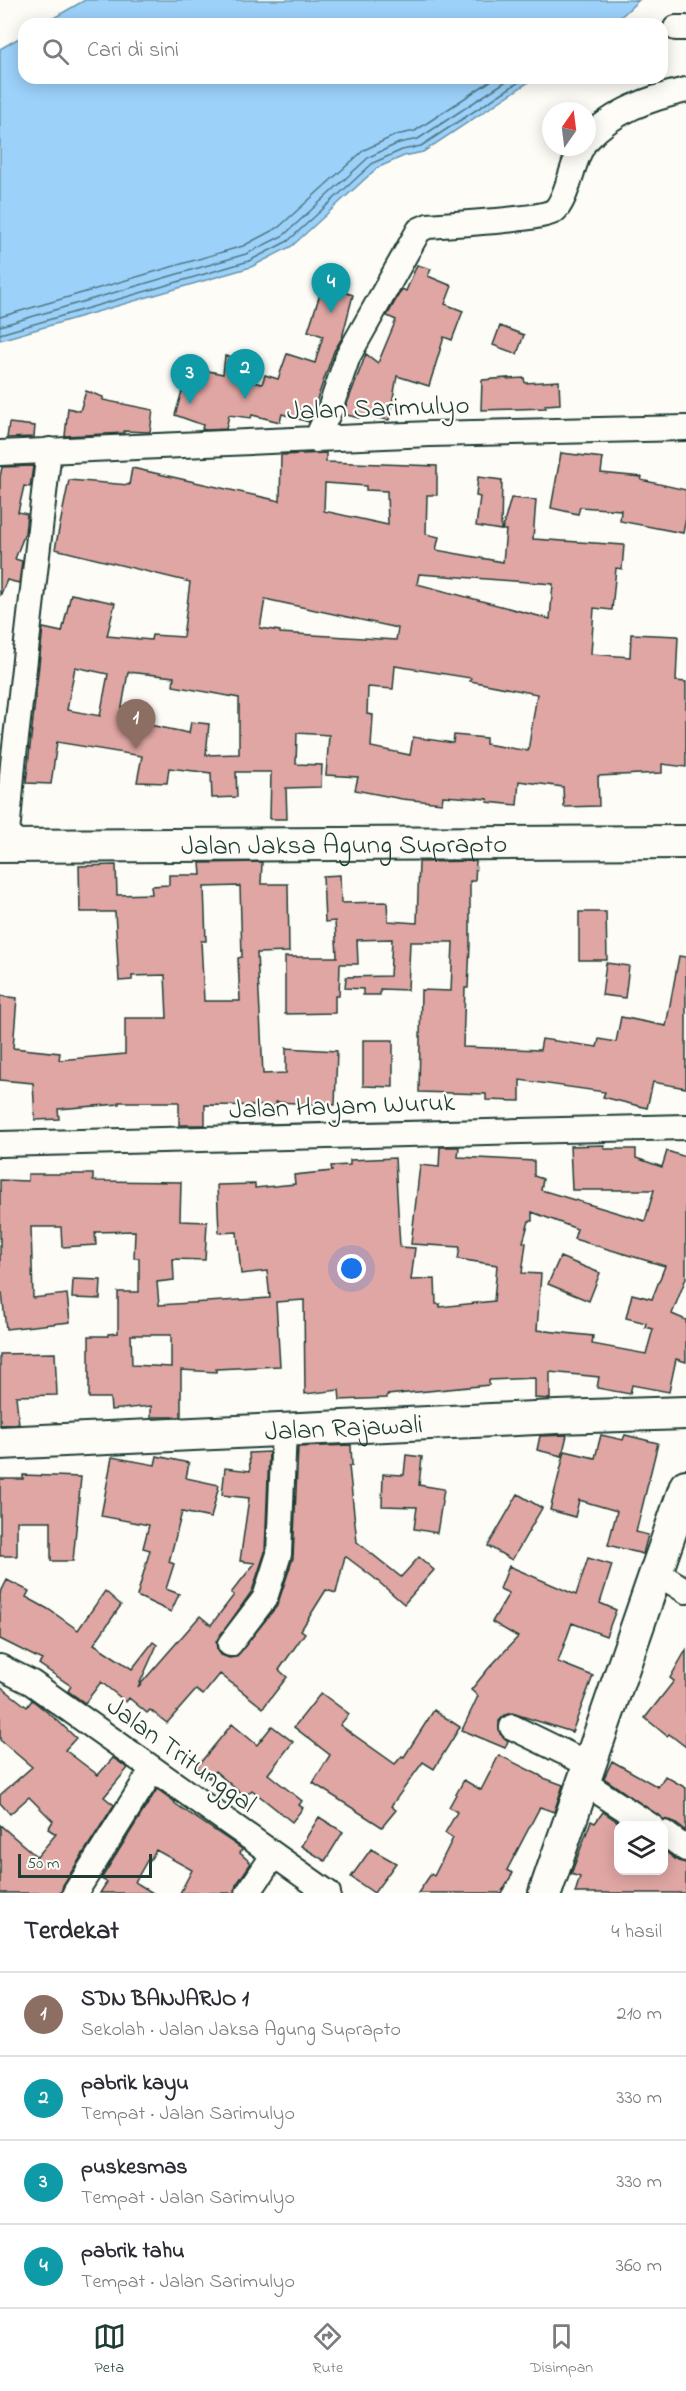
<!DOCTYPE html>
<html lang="id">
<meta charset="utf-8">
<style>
:root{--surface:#fff;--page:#f2f2f3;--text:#2b2b33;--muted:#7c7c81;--line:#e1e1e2;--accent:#1f3d34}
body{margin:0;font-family:"Indie Flower",sans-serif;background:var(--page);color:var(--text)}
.controls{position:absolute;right:18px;bottom:18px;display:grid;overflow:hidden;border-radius:12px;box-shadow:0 3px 15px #0003}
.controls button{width:54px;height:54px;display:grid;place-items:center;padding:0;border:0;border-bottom:2px solid var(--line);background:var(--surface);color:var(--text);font:30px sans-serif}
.compass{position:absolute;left:542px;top:102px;width:54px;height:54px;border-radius:50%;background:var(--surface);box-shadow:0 3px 15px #0003;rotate:14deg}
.scale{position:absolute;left:18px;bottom:15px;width:134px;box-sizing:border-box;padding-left:6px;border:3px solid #1f3d34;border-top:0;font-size:16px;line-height:21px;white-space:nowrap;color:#1f3d34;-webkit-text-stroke:4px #fdfcf7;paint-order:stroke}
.you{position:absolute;left:352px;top:1269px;width:21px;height:21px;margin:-15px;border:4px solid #fff;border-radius:50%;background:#1a73e8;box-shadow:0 0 0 9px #1a73e833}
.badge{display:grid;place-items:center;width:39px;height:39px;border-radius:50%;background:var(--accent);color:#fff;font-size:20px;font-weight:700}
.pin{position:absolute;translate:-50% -50px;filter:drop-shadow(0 2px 3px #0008)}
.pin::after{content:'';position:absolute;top:32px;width:21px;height:18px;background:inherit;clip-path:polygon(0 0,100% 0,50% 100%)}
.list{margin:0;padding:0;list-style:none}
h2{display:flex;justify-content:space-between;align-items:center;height:78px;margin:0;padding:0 24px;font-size:26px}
h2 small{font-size:20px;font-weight:400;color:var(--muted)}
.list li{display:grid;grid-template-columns:39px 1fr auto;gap:18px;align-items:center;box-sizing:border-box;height:84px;padding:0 24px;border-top:2px solid var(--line)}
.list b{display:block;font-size:22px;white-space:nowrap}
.list p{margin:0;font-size:20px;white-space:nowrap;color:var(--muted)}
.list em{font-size:20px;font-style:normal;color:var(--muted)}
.icon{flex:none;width:33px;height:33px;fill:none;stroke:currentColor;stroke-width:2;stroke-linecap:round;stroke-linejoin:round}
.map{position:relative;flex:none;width:686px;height:1893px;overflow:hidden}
.search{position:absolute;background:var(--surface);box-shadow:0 3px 15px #0003;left:18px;right:18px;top:18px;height:66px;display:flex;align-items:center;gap:15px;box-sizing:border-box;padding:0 21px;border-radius:18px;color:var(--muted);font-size:22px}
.sheet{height:414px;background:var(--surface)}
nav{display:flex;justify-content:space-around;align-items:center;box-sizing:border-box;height:84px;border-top:2px solid var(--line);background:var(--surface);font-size:16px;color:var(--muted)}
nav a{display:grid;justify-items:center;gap:3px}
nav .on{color:var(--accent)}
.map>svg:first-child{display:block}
.water{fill:#9cd1fa;stroke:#6a96ab;stroke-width:1.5}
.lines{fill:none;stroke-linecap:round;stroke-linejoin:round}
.shore{stroke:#517883;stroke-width:1.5}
.building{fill:#e0a6a3;stroke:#1f3d34;stroke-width:1.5;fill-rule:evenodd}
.minor-casing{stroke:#1f3d34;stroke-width:28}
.major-casing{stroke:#1f3d34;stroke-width:36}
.minor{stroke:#fdfcf7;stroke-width:24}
.major{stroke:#fdfcf7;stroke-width:32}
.labels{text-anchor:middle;stroke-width:4.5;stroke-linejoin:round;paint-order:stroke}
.street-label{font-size:27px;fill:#1f3d34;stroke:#fdfcf7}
</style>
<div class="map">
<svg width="686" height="1893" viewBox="0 0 686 1893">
<rect width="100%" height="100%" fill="#fdfcf7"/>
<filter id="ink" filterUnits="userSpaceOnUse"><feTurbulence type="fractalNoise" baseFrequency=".0167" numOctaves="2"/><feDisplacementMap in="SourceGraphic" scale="12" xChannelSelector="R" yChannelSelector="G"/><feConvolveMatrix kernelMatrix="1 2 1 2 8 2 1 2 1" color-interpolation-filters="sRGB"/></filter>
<g filter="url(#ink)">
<path class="water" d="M85 0H639L613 24H43Z
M24 35V78H535L423 152 404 156 377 168 292 246 251 267 0 340V49Z"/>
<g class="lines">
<path class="shore" d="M0 317 243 246 279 227 364 150 396 135 415 131 495 78
M0 326 246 254 284 235 369 157 399 143 418 139 511 78
M0 334 249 261 288 241 373 163 402 150 421 146 525 78"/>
</g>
<path class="building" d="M417 265 431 269 428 276 452 286 445 304 463 311 452 340 444 337 429 386 397 376 389 420 360 415 359 418 343 414 366 354 378 363 396 320 387 316 402 289 406 291Z
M323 285 353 295 342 338 334 351 309 422 282 414 280 422 252 415 251 418 229 415 226 429 206 430 202 429 203 425 175 415 182 391 190 392 194 368 223 374 225 356 240 359 237 378 262 384 265 375 278 379 287 354 315 363 323 336 308 331Z
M500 326 524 335 517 354 493 345Z
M508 378 507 379 524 378 525 383 559 381 560 404 545 405 546 408 481 410 482 380Z
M86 391 103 397V400L153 410 150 432 124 431V433L65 436 68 408 80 411Z
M9 423 35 426 34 437 7 438Z
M326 453V462L437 466V495H427L426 534 439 537 436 550 503 562 506 530H502L511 498 536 500 533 539 624 545 622 569 616 568 612 610 594 608 591 654 630 657 631 634 678 636 676 681 686 682V767L662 764V773L598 776 599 806 564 807 563 787 519 781 517 805 487 802 488 799 443 796 442 803 402 799 355 790 358 777 326 775 329 735 297 733 296 764 322 765 321 787 286 788 287 819H270L271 772H236L237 797 212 798 211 773 169 768 167 783 137 782 142 756 57 742 51 784 26 783 43 628 62 632 71 594 115 603 107 636 151 640 152 635 183 637 190 582 55 549 69 480 129 485 132 468 280 501 281 455ZM325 483 366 486V490L387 491 388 525 324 511ZM419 574 553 584 550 619 417 584ZM265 599 398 628 396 640 280 633V631L260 628ZM395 666 471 678 470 681 537 694 528 751 486 744V738L454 735 453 743 413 737 410 755 371 747 373 715 367 714 368 687 393 689ZM75 667 108 674 100 716 67 710ZM128 672 174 677 173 686 239 698V754L206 755 209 724 191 722 189 733 120 719Z
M561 453 603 458 601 473 642 477 641 480 686 490V518L683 533 620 521 621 510 580 507 578 514 551 508Z
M33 466 30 487 24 486 18 512 27 514 25 533 15 559 22 561 19 583 7 580 0 596V477L2 467Z
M478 477 502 480 501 530 476 526 480 497 476 496Z
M476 861 475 881H470V945L468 988H465L463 1047 540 1050 542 1039 597 1047 599 1039 616 1042 621 1017 666 1026 679 956 686 957V1088L653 1082 647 1108 603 1097 605 1092 520 1080V1101L486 1100V1094L419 1092 421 990 451 991 453 942H410L408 990 380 989V995H363V989L345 988 346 977 390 976 392 939 357 940 358 964H340L339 996H335V1013L285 1014V957H337L335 921 325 922 323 876 340 875 341 903 387 902 388 921 417 923 419 862Z
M262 862 261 884H288L289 952 257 953 263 1074 286 1073V1048L337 1051 335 1105 276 1102V1106L205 1105V1125H179V1102H119V1104L58 1109 59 1119 35 1120 33 1083 0 1080V996L17 998 13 1048 60 1053 59 1060 125 1054V1018H167L165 975 132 976V980L119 981 115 912H80L79 866 116 865 117 895 152 894 151 886 169 885V875H201L200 863ZM240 886 242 957 238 958 240 1001H204L201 941H206L204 887Z
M579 912H606L607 960H579Z
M606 963 629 966 625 998 602 995Z
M363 1040H393V1087L363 1086Z
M604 1145V1149H636V1158L662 1167 667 1151 686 1157V1278L672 1314 686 1320V1362L676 1359 669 1392 632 1385 630 1394 597 1388 599 1377 550 1372V1399L535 1398V1378L489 1380V1385L387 1395V1398L340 1400 339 1390 305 1394 304 1300 276 1302 280 1366 216 1369V1372L181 1370V1417H151V1406L111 1410 110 1398H89V1336H108V1334L118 1333V1292H139V1258H134L135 1231 95 1232 96 1245 62 1247 61 1227H31L33 1298 67 1294 70 1322 6 1329 2 1293H0V1180L28 1181V1174H93V1181L181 1182 180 1221 207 1222 205 1260 173 1259 174 1280 157 1282 159 1305 270 1298 267 1271 241 1274 237 1232 219 1233 217 1185 255 1184V1188L295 1184 294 1175 332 1171 331 1166 350 1165V1160L395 1158 400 1247 415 1248 411 1280 435 1279 436 1304H440V1307L494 1301 497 1265 458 1259 460 1247 411 1244 420 1165 439 1167 440 1147H459L458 1157 534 1161V1176L543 1179 541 1190 645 1221 654 1190H572L570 1146ZM532 1212 577 1229 574 1239 665 1266 652 1299 632 1294 626 1318 646 1323 645 1327 653 1329 646 1354 592 1344 593 1336 537 1330 541 1274 522 1273 526 1243 523 1242 529 1221H532ZM131 1335H171V1367L132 1365Z
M560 1257 600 1273 589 1301 548 1284Z
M73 1279 101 1280 100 1299 72 1298Z
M55 1353 57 1395 16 1396 19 1424 0 1425V1354Z
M567 1435 562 1456 537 1450 540 1436Z
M601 1435 623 1440 625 1435 658 1443 636 1532 648 1535 643 1554 608 1545 617 1511 579 1500 575 1517 550 1510 565 1451 595 1458Z
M351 1445 352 1466H349L357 1542 401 1577 419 1557 434 1570 404 1604 373 1577 345 1556 336 1593 326 1590 301 1630 305 1633 279 1670 287 1677 263 1708 220 1674 203 1695 196 1690 167 1723 150 1710 147 1713 129 1698 126 1702 101 1682 85 1703 68 1691 71 1686 39 1664 42 1660 0 1639V1594L7 1580 29 1591 26 1597 48 1609 78 1630 105 1591 121 1605 94 1644 132 1669 153 1642 157 1645 138 1687 200 1616 211 1625 234 1595 231 1593 255 1563 240 1561 249 1498 222 1495 225 1468 250 1471 249 1453 269 1452 265 1552 252 1591 216 1642 217 1649 221 1655 229 1658 236 1657 277 1606 293 1558 298 1447Z
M406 1455 422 1457 419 1485 444 1489 437 1533 414 1529 417 1507 382 1506 383 1474 404 1475Z
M157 1456 189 1463 186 1478 219 1485 211 1518 182 1512 169 1562 174 1564 166 1589 179 1594 171 1612 137 1596 150 1550 143 1548 149 1525 101 1516 112 1457 155 1465Z
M23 1475 81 1477 73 1561H51V1521H17V1556H0V1479H23Z
M518 1494 542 1508 512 1560 488 1546Z
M588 1558 612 1565 600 1603 616 1610 606 1636 572 1623 558 1662 593 1676 572 1732 512 1713 505 1715 499 1721 500 1734 508 1741 505 1748 462 1730 478 1696 471 1690 488 1669 518 1637 492 1622 509 1593 500 1589 509 1566 576 1595Z
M686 1650V1747L669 1734 667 1736 645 1718 674 1681 670 1678Z
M0 1686 27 1707 32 1700 57 1720 76 1738 65 1750 98 1775 113 1758 128 1768 104 1797 114 1805 63 1885 61 1893H0V1825L37 1857 56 1834 48 1829 53 1821 29 1797 10 1814 0 1803V1795L32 1767 0 1740Z
M321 1693 349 1714 340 1725 395 1764 402 1756 404 1757 434 1710 460 1727 434 1769 423 1762 391 1806 396 1810 382 1827 313 1783 330 1755 294 1727Z
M232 1724 257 1745 272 1726 293 1742 268 1774 302 1801 299 1805 303 1808 292 1822 252 1790 245 1797 215 1771 209 1778 196 1768Z
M499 1755 541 1776V1777L563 1785 554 1812 540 1807 507 1870 513 1873 501 1893H418L431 1874 434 1876 453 1838 445 1833 457 1812 449 1807 464 1780 481 1790Z
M612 1761 658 1787 665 1776 686 1788V1831L672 1821 663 1819 604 1778Z
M157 1789 175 1802 174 1803 242 1849 240 1853 251 1863 236 1885 234 1893H180L192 1870 156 1850 150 1860 148 1859 135 1882 153 1893H100L107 1882 101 1879Z
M603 1812 624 1826H618V1870H663V1850L678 1861 686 1863V1893H575L580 1877 571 1874 591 1821 595 1823Z
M319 1817 343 1832 325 1861 301 1846Z
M371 1849 396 1863 374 1893 351 1877Z"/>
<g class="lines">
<defs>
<path id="minor" d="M676 28H686
M587 140C612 111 651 98 686 90
M316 440 330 409 348 356 419 230 428 226C450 224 540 220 554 211 567 201 572 162 582 147
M0 453 430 434 686 428
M6 846 13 764 49 450
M0 1144 686 1127
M656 1572 686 1591
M230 1644 265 1598 279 1554 284 1430
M0 1667 32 1683 328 1893
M512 1727 590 1765
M585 1783 651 1826
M664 1833 686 1849
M75 1893 153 1769
M248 1893 273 1856"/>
<g id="major">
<path id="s1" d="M0 846 686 842"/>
<path id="s2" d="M0 1443 557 1417 686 1413"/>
<path d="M545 1893 686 1486"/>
</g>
</defs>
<use href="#minor" class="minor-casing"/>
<use href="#major" class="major-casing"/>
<use href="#minor" class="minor"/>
<use href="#major" class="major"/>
</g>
</g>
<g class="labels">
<g class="street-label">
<text transform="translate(378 407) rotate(-2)" y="9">Jalan Sarimulyo</text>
<text dy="9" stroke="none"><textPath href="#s1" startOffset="344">Jalan Jaksa Agung Suprapto</textPath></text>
<text transform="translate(342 1105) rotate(-2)" y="9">Jalan Hayam Wuruk</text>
<text dy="9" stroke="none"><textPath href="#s2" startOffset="344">Jalan Rajawali</textPath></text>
<text transform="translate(182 1754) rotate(36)" y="9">Jalan Tritunggal</text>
</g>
</g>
</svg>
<div class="controls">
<button><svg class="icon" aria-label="layers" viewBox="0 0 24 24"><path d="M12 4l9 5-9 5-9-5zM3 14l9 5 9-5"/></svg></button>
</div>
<svg class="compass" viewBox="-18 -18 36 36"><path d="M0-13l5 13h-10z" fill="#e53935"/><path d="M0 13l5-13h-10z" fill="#7c7c81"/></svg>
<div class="scale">50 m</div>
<div class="you"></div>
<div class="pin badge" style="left:136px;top:749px;background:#8d6e63">1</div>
<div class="pin badge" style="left:245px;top:399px;background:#0f9aa8">2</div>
<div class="pin badge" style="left:190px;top:404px;background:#0f9aa8">3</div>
<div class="pin badge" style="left:331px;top:313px;background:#0f9aa8">4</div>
<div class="search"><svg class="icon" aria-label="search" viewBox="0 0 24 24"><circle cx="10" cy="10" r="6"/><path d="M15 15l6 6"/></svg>Cari di sini</div>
</div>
<section class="sheet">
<h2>Terdekat<small>4 hasil</small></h2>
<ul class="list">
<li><span class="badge" style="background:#8d6e63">1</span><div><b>SDN BANJARJO 1</b><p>Sekolah · Jalan Jaksa Agung Suprapto</p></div><em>210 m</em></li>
<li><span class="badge" style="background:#0f9aa8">2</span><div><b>pabrik kayu</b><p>Tempat · Jalan Sarimulyo</p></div><em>330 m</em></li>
<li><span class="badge" style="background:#0f9aa8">3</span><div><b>puskesmas</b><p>Tempat · Jalan Sarimulyo</p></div><em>330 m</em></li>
<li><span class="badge" style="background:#0f9aa8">4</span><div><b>pabrik tahu</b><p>Tempat · Jalan Sarimulyo</p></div><em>360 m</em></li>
</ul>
</section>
<nav>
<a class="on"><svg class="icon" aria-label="map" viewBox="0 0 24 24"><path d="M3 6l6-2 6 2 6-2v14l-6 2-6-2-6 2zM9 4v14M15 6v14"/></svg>Peta</a>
<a><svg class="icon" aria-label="directions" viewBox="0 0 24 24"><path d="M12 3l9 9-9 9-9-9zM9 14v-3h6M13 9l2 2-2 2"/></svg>Rute</a>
<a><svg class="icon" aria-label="saved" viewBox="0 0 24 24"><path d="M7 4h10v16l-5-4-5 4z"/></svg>Disimpan</a>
</nav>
